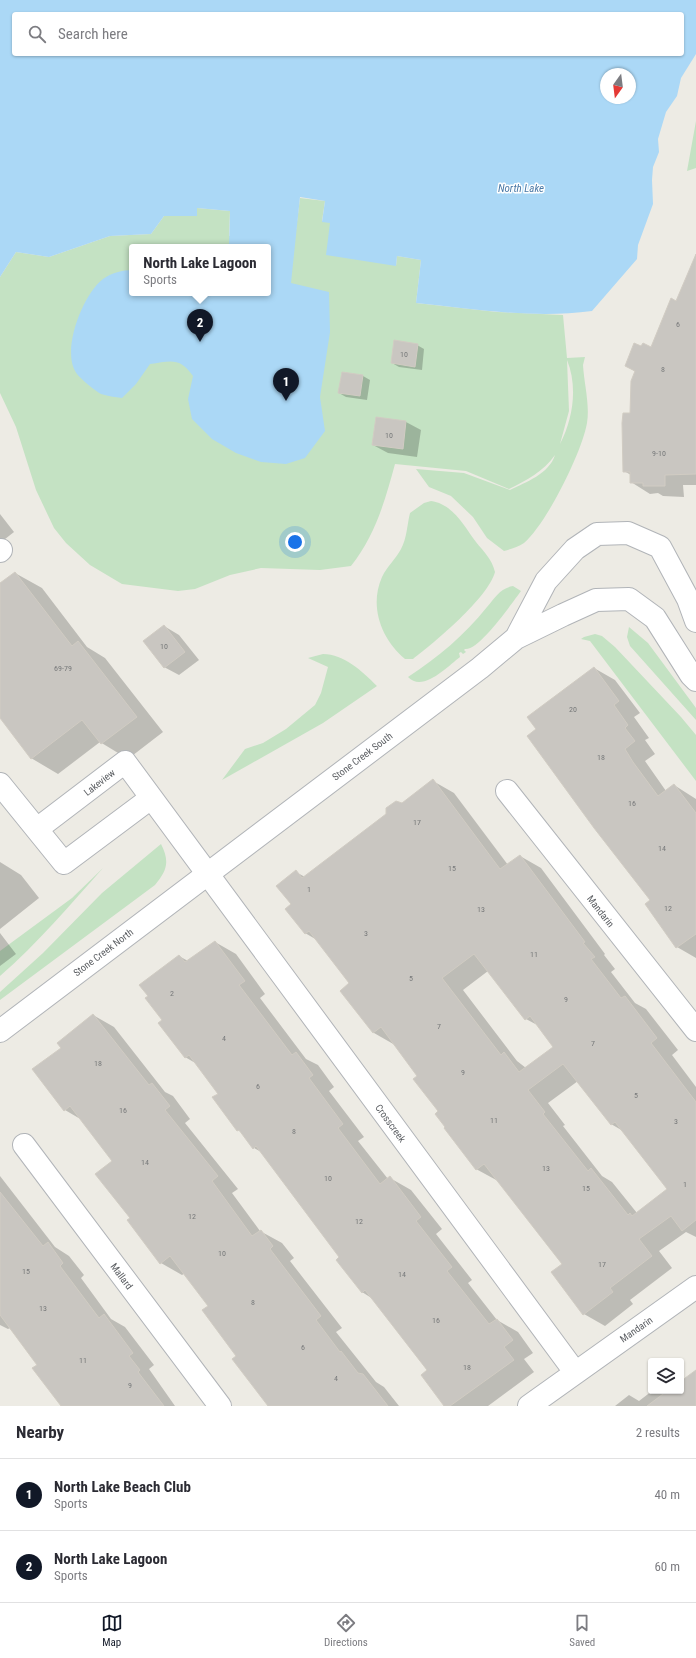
<!DOCTYPE html>
<style>
:root{--surface:#fff;--page:#f2f2f3;--text:#2b2b33;--muted:#7c7c81;--line:#e1e1e2;--accent:#111827}
body{margin:0;font-family:"Roboto Condensed",sans-serif;background:var(--page);color:var(--text)}
.controls{position:absolute;right:12px;bottom:12px;display:grid;overflow:hidden;border-radius:4px;box-shadow:0 1px 3px #0004}
.controls button{width:36px;height:36px;display:grid;place-items:center;padding:0;border:0;border-bottom:1px solid var(--line);background:var(--surface);color:var(--text);font:20px sans-serif}
.compass{position:absolute;left:600px;top:68px;width:36px;height:36px;border-radius:50%;background:var(--surface);box-shadow:0 1px 3px #0004;rotate:194deg}
.you{position:absolute;left:295px;top:542px;width:14px;height:14px;margin:-10px;border:3px solid #fff;border-radius:50%;background:#1a73e8;box-shadow:0 0 0 6px #1a73e833}
.badge{display:grid;place-items:center;width:26px;height:26px;border-radius:50%;background:var(--accent);color:#fff;font-size:13px;font-weight:700}
.pin{position:absolute;translate:-50% -33px;filter:drop-shadow(0 1px 2px #0008)}
.pin::after{content:'';position:absolute;top:21px;width:14px;height:12px;background:inherit;clip-path:polygon(0 0,100% 0,50% 100%)}
.popup{position:absolute;left:129px;top:244px;width:142px;height:52px;box-sizing:border-box;display:grid;place-content:center;border-radius:4px;background:var(--surface);filter:drop-shadow(0 1px 3px #0005);font-size:13px;white-space:nowrap;color:var(--muted)}
.popup b{font-size:15px;color:var(--text)}
.popup::after{content:'';position:absolute;left:50%;top:100%;margin-left:-8px;border:8px solid transparent;border-top-color:var(--surface)}
.list{margin:0;padding:0;list-style:none}
h2{display:flex;justify-content:space-between;align-items:center;height:52px;margin:0;padding:0 16px;font-size:17px}
h2 small{font-size:13px;font-weight:400;color:var(--muted)}
.list li{display:grid;grid-template-columns:26px 1fr auto;gap:12px;align-items:center;box-sizing:border-box;height:72px;padding:0 16px;border-top:1px solid var(--line)}
.list b{display:block;font-size:15px;white-space:nowrap}
.list p{margin:0;font-size:13px;white-space:nowrap;color:var(--muted)}
.list em{font-size:13px;font-style:normal;color:var(--muted)}
.icon{flex:none;width:22px;height:22px;fill:none;stroke:currentColor;stroke-width:2;stroke-linecap:round;stroke-linejoin:round}
.map{position:relative;flex:none;width:696px;height:1406px;overflow:hidden}
.search{position:absolute;background:var(--surface);box-shadow:0 1px 3px #0004;left:12px;right:12px;top:12px;height:44px;display:flex;align-items:center;gap:10px;box-sizing:border-box;padding:0 14px;border-radius:4px;color:var(--muted);font-size:15px}
.sheet{height:196px;background:var(--surface)}
nav{display:flex;justify-content:space-around;align-items:center;box-sizing:border-box;height:56px;border-top:1px solid var(--line);background:var(--surface);font-size:11px;color:var(--muted)}
nav a{display:grid;justify-items:center;gap:2px}
nav .on{color:var(--accent)}
.map>svg:first-child{display:block}
.green{fill:#c4e2c3;fill-rule:evenodd}
.water{fill:#abd8f6;fill-rule:evenodd}
.shadow{fill:#0003;fill-rule:evenodd}
.building{fill:#c9c6c1;stroke:#d1ccc3;fill-rule:evenodd}
.lines{fill:none;stroke-linecap:round;stroke-linejoin:round}
.minor-casing{stroke:#b1b4b8;stroke-width:24}
.minor{stroke:#fff;stroke-width:22}
.labels{text-anchor:middle;stroke-width:3;stroke-linejoin:round;paint-order:stroke}
.number-label{font-size:8px;fill:#77797a}
.street-label{font-size:10px;fill:#5c5f63;stroke:#fff}
.water-label{font-size:11px;font-style:italic;fill:#4a79a6;stroke:#fff}
</style>
<div class="map">
<svg width="696" height="1406" viewBox="0 0 696 1406">
<rect width="100%" height="100%" fill="#edebe4"/>
<path class="green" d="M696 121V168L687 171Z
M300 198 325 201 322 221 330 222 396 266 397 256 421 260 416 303 497 312 563 315 567 358 585 357 583 365C584 383 590 405 587 423 582 452 547 523 524 543 518 547 511 549 504 551L487 538 473 517 451 496 429 487 416 469 464 473 510 490C526 482 549 474 555 455 543 472 527 480 509 489L466 471 395 464C385 501 375 536 351 566L320 570 261 568 230 575 195 589 178 591 122 584 90 565 66 543 54 528 36 490 16 427 0 393V277L16 252 49 257 110 236 151 234 164 216H197V208L230 211 229 236 294 246ZM132 247H268V293H132ZM567 360C578 387 573 419 560 444L569 411Z
M431 501C453 504 464 526 476 542 484 552 492 559 495 572 488 598 435 642 413 659H405C381 639 369 606 382 577 387 566 396 559 401 549 407 538 407 525 410 513L424 503Z
M513 586 521 591C512 603 479 651 465 649L464 650 466 652 463 654 461 652 459 653 460 657C448 666 423 693 408 677 438 657 464 636 487 607 495 598 500 588 513 586Z
M629 627 648 643 696 708V720L630 646 627 637Z
M595 634 602 636 615 647 681 717 696 735V781L590 641 581 639 584 637Z
M323 654C344 654 362 671 377 686L323 723 222 780 245 749 263 743 286 729 315 705 321 693 328 667 308 658Z
M161 844C170 862 167 870 155 885L0 1000V992L43 953 102 893Z
M103 868C70 905 38 943 0 976V951L72 898Z"/>
<path class="water" d="M0 0H696V54L681 78 677 96 666 112 658 139 659 152 653 167 652 180 653 204 638 245 637 259 592 311C534 319 474 309 416 303L421 260 397 256 396 266 326 255 330 223 322 222 325 201 300 197 291 283 329 292 330 332 320 397 325 431 305 458 286 464 261 462 236 453 212 439 192 419 188 399 193 376C180 357 171 361 150 364L136 384 122 398C115 397 107 396 101 394 94 390 82 380 77 374 60 352 83 294 103 279 111 273 123 270 132 270V293H268V247H229L230 211 197 208V216H164L151 234 110 236 49 257 16 252 0 277ZM14 14H682V54H14ZM606 74H630V98H606Z"/>
<path class="shadow" d="M696 255V485H683L684 497 663 496 658 493 650 494 631 482V475L624 471 636 372 626 366 641 348H652L677 302Z
M417 345 424 349 422 370 399 367 392 363Z
M342 373 363 376 370 380 367 400 346 397 339 393Z
M377 418 406 422 421 430 417 457 388 453 373 445Z
M0 514 14 532 0 543Z
M15 573 42 588 87 647 105 658 163 732 128 759 100 742 58 774 31 758 0 711V584Z
M164 626 179 635 199 660 179 675 164 667Z
M594 668 615 680 640 713 634 717 649 738 645 740 655 754 645 761 666 791 674 785 696 799V958L677 947 652 900Z
M433 781 454 793 508 865 520 856 541 868 605 954 604 955 615 969 611 972 635 1003 646 1009 678 1050 672 1055 696 1087V1237L686 1232 659 1251 672 1268 630 1300 633 1304 605 1326 584 1314 563 1265 498 1181 476 1169 447 1127 419 1076 395 1045 374 1033 341 991 351 983 317 940 305 933 292 904 296 872 305 877ZM488 971 526 1019 539 1026 554 1047 526 1068 517 1061 463 990ZM578 1081 611 1124 623 1131 668 1189 637 1213 612 1182 602 1176 563 1126 565 1125 548 1103Z
M0 862 21 875 39 898 0 929Z
M0 933 16 954 0 966Z
M215 942 236 954 265 994 260 998 306 1059 318 1065 334 1087 329 1091 364 1137 358 1141 388 1179 390 1178 411 1190 442 1229 436 1234 472 1280 468 1283 497 1320 518 1332 533 1353 524 1359 534 1372 488 1406H445L428 1371 373 1299 362 1292 341 1257 263 1153 254 1148 242 1133 238 1130 219 1094 197 1064 185 1057 163 1020 149 996 179 956 188 961Z
M93 1015 114 1027 165 1092 173 1096 190 1119 185 1123 238 1189 232 1193 260 1231 282 1243 294 1258 290 1261 342 1328 336 1332 376 1382 384 1387 399 1406H274L238 1356 209 1306 185 1273 182 1275 161 1263 131 1219 114 1161 82 1120 65 1110 62 1048Z
M0 1176 55 1247 69 1256 84 1275 81 1278 111 1319 125 1327 154 1365 149 1369 175 1406H63L38 1365 10 1328 8 1329 0 1325Z
M696 1371V1406H615L629 1395 639 1401 652 1391H681V1382Z"/>
<path class="building" d="M696 254V474L665 475V486H643V483H630V472H623L622 423 623 413H630L631 381 635 371 625 366 634 343 641 346 643 343 651 347 671 298 676 301Z
M394 340 418 344 415 367 391 363Z
M342 372 363 375 360 396 338 393Z
M376 417 406 421 403 449 372 445Z
M15 572 72 646 78 641 137 717 101 744 82 720 31 759 0 718V583Z
M164 625 185 652 164 668 143 641Z
M594 667 619 701 614 705 628 725 625 728 635 741 625 749 633 762 658 796 674 784 696 813V934L676 948 645 904 650 900 594 828 527 736 536 729 527 717Z
M433 779 500 869 520 855 585 942 583 943 595 957 591 959 621 998 625 996 657 1038 651 1043 696 1102V1220L682 1231 671 1216 639 1239 652 1256 610 1288 613 1292 583 1315 551 1272 562 1264 484 1164 476 1170 444 1128 445 1127 435 1114 438 1111 413 1079 417 1076 381 1027 373 1033 340 991 349 983 309 931 305 934 285 909 291 904 276 886 296 870 302 878 386 814V808L396 801 402 803ZM474 954 525 1020 530 1016 553 1047 519 1072 504 1052 501 1055 442 978ZM563 1064 611 1125 615 1122 667 1189 632 1216 630 1213 628 1215 591 1168 588 1171 543 1114 545 1112 528 1090Z
M215 941 245 981 239 985 292 1055 296 1052 313 1075 309 1078 343 1124 338 1128 380 1184 390 1176 421 1217 416 1221 452 1267 447 1271 489 1324 497 1319 513 1340 504 1347 514 1360 450 1406H444L421 1375 427 1370 365 1290 362 1293 336 1260 339 1257 256 1146 253 1149 239 1130 237 1131 212 1097 218 1094 189 1055 185 1058 158 1023 162 1020 145 998 148 996 139 985 179 955 185 962Z
M93 1014 149 1085 152 1083 170 1106 165 1110 218 1176 212 1181 252 1236 261 1230 273 1246 270 1249 321 1316 316 1320 340 1352 341 1351 358 1373 363 1374 388 1406H268L232 1359 236 1356 202 1310 208 1306 170 1256 160 1264 127 1220 130 1218 95 1174 112 1161 70 1106 64 1111 32 1069 61 1048 57 1043Z
M0 1192 43 1246 48 1242 63 1263 60 1266 99 1318 104 1314 133 1353 129 1356 140 1370 138 1372 164 1406H61L32 1368 37 1365 0 1315Z
M696 1370V1406H647L667 1391H681V1381Z"/>
<g class="lines">
<defs>
<path id="minor" d="M0 551 1 550
M516 638 546 581 575 549 597 534 628 533 660 547 688 599 696 621
M0 784 64 863 151 798
M507 791 696 1030
M37 829 125 762 575 1372
M0 1031 480 668 516 638 563 615 596 600 629 599 655 618 691 675 696 680
M24 1145 220 1406
M529 1406 696 1287"/>
</defs>
<use href="#minor" class="minor-casing"/>
<use href="#minor" class="minor"/>
</g>
<g class="labels">
<g class="number-label">
<text x="678" y="327">6</text>
<text x="404" y="357">10</text>
<text x="663" y="372">8</text>
<text x="389" y="438">10</text>
<text x="659" y="456">9-10</text>
<text x="164" y="649">10</text>
<text x="63" y="671">69-79</text>
<text x="573" y="712">20</text>
<text x="601" y="760">18</text>
<text x="632" y="806">16</text>
<text x="417" y="825">17</text>
<text x="662" y="851">14</text>
<text x="452" y="871">15</text>
<text x="309" y="892">1</text>
<text x="668" y="911">12</text>
<text x="481" y="912">13</text>
<text x="366" y="936">3</text>
<text x="534" y="957">11</text>
<text x="411" y="981">5</text>
<text x="172" y="996">2</text>
<text x="566" y="1002">9</text>
<text x="439" y="1029">7</text>
<text x="224" y="1041">4</text>
<text x="593" y="1046">7</text>
<text x="98" y="1066">18</text>
<text x="463" y="1075">9</text>
<text x="258" y="1089">6</text>
<text x="636" y="1098">5</text>
<text x="123" y="1113">16</text>
<text x="494" y="1123">11</text>
<text x="676" y="1124">3</text>
<text x="294" y="1134">8</text>
<text x="145" y="1165">14</text>
<text x="546" y="1171">13</text>
<text x="328" y="1181">10</text>
<text x="685" y="1187">1</text>
<text x="586" y="1191">15</text>
<text x="192" y="1219">12</text>
<text x="359" y="1224">12</text>
<text x="222" y="1256">10</text>
<text x="602" y="1267">17</text>
<text x="26" y="1274">15</text>
<text x="402" y="1277">14</text>
<text x="253" y="1305">8</text>
<text x="43" y="1311">13</text>
<text x="436" y="1323">16</text>
<text x="303" y="1350">6</text>
<text x="83" y="1363">11</text>
<text x="467" y="1370">18</text>
<text x="336" y="1381">4</text>
<text x="130" y="1388">9</text>
</g>
<g class="street-label">
<text transform="translate(362 756) rotate(-37)" y="4">Stone Creek South</text>
<text transform="translate(99 782) rotate(-38)" y="4">Lakeview</text>
<text transform="translate(601 911) rotate(52)" y="4">Mandarin</text>
<text transform="translate(103 952) rotate(-37)" y="4">Stone Creek North</text>
<text transform="translate(391 1123) rotate(54)" y="4">Crosscreek</text>
<text transform="translate(122 1276) rotate(53)" y="4">Mallard</text>
<text transform="translate(636 1329) rotate(-35)" y="4">Mandarin</text>
</g>
<g class="water-label">
<text x="521" y="192">North Lake</text>
</g>
</g>
</svg>
<div class="controls">
<button><svg class="icon" aria-label="layers" viewBox="0 0 24 24"><path d="M12 4l9 5-9 5-9-5zM3 14l9 5 9-5"/></svg></button>
</div>
<svg class="compass" viewBox="-18 -18 36 36"><path d="M0-13l5 13h-10z" fill="#e53935"/><path d="M0 13l5-13h-10z" fill="#7c7c81"/></svg>
<div class="you"></div>
<div class="pin badge" style="left:286px;top:401px">1</div>
<div class="pin badge" style="left:200px;top:342px">2</div>
<div class="popup"><b>North Lake Lagoon</b>Sports</div>
<div class="search"><svg class="icon" aria-label="search" viewBox="0 0 24 24"><circle cx="10" cy="10" r="6"/><path d="M15 15l6 6"/></svg>Search here</div>
</div>
<section class="sheet">
<h2>Nearby<small>2 results</small></h2>
<ul class="list">
<li><span class="badge">1</span><div><b>North Lake Beach Club</b><p>Sports</p></div><em>40 m</em></li>
<li><span class="badge">2</span><div><b>North Lake Lagoon</b><p>Sports</p></div><em>60 m</em></li>
</ul>
</section>
<nav>
<a class="on"><svg class="icon" aria-label="map" viewBox="0 0 24 24"><path d="M3 6l6-2 6 2 6-2v14l-6 2-6-2-6 2zM9 4v14M15 6v14"/></svg>Map</a>
<a><svg class="icon" aria-label="directions" viewBox="0 0 24 24"><path d="M12 3l9 9-9 9-9-9zM9 14v-3h6M13 9l2 2-2 2"/></svg>Directions</a>
<a><svg class="icon" aria-label="saved" viewBox="0 0 24 24"><path d="M7 4h10v16l-5-4-5 4z"/></svg>Saved</a>
</nav>
